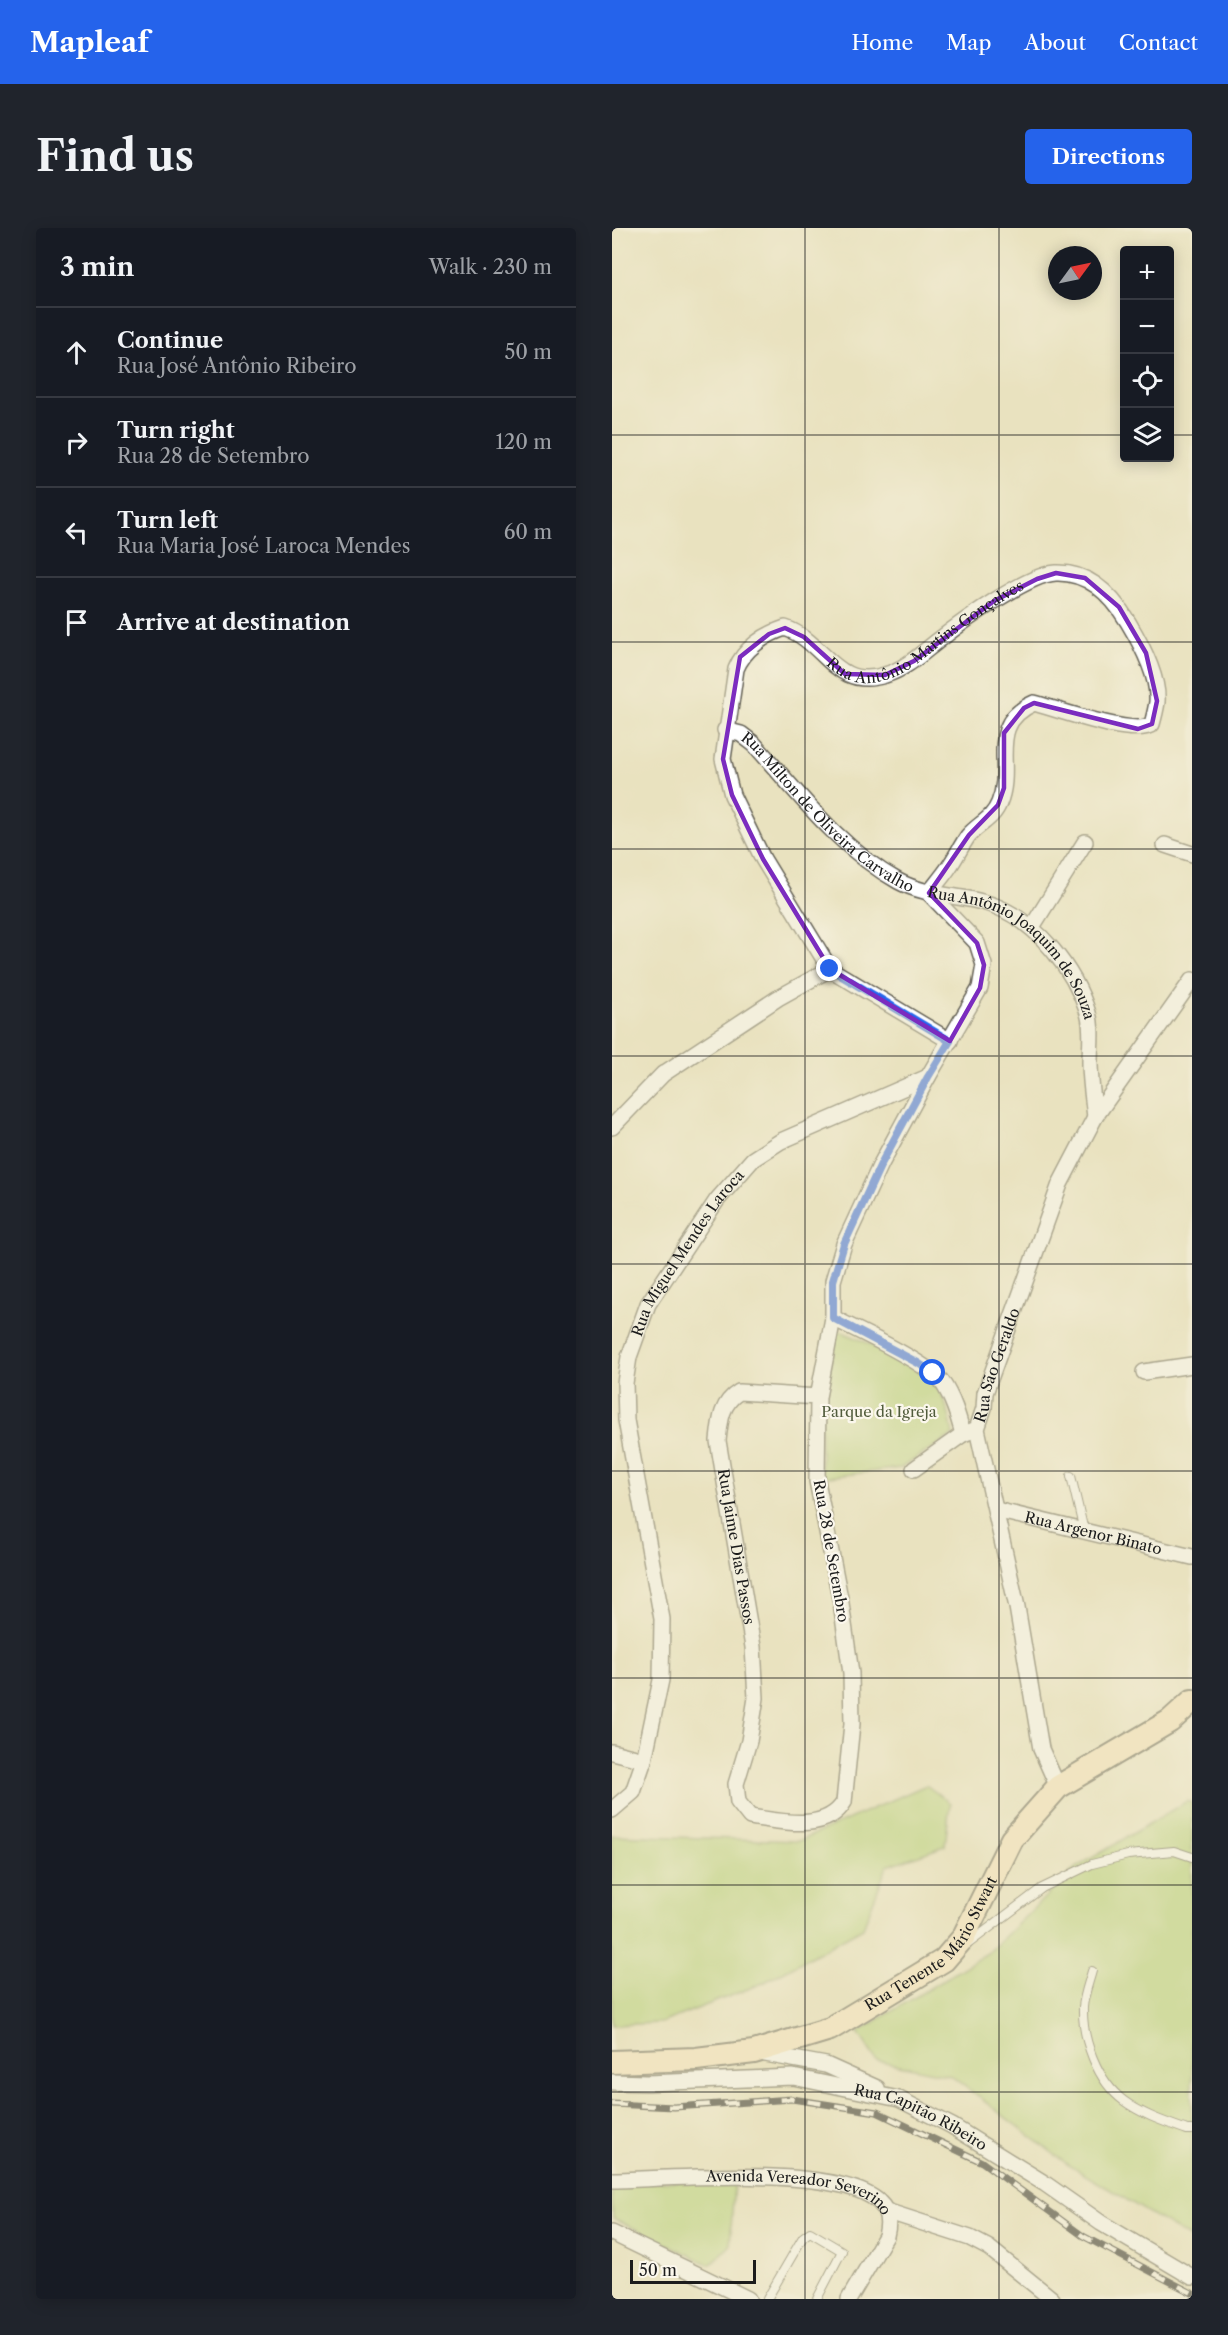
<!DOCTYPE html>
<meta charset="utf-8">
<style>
:root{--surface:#171b24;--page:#20242c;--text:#f1f3f6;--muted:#9ea1a6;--line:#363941;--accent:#2563eb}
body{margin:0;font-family:"Libre Caslon Text",serif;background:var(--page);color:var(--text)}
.controls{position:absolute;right:18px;top:18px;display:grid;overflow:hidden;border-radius:6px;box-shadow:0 3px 15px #0003}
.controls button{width:54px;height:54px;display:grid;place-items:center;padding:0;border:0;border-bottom:2px solid var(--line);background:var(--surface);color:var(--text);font:30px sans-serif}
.compass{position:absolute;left:436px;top:18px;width:54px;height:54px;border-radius:50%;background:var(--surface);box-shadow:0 3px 15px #0003;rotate:57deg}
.scale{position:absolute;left:18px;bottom:15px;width:126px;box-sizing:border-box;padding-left:6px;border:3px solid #1c1c1c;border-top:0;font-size:16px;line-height:21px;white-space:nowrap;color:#1c1c1c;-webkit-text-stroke:4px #fbf7ec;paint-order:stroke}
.stop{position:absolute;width:18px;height:18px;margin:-14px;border:4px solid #2563eb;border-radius:50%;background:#fff}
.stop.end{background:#2563eb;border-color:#fff;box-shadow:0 2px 6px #0008}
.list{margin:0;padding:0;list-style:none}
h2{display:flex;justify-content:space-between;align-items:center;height:78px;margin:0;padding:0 24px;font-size:26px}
h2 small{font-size:20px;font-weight:400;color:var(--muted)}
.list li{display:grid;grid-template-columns:39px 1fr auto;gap:18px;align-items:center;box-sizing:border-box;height:90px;padding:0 24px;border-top:2px solid var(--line)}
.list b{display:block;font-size:22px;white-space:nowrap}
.list p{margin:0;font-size:20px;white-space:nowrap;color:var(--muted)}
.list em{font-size:20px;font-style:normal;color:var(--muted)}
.icon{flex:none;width:33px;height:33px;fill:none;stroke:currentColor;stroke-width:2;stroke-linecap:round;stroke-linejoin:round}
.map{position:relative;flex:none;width:580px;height:2071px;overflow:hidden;border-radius:6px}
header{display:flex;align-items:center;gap:36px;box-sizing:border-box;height:84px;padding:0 30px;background:var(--accent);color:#fff}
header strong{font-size:28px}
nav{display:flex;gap:33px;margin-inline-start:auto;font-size:21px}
.intro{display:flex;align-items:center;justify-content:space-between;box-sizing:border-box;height:144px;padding:0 36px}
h1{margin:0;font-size:42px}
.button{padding:15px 27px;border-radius:6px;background:var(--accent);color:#fff;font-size:21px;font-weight:700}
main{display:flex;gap:36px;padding:0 36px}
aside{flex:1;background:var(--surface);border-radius:6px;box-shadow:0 3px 15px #0003}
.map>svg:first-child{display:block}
.green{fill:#b4d278;stroke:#68774a;stroke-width:1.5}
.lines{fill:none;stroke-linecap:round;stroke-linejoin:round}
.lane-casing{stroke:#646155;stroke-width:10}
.street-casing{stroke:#646155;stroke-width:18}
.secondary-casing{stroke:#646155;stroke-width:26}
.lane{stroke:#fff;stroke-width:8}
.street{stroke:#fff;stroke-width:15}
.secondary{stroke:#fae7c3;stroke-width:22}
.rail-casing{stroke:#1c1c1c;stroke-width:7}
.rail{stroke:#fbf7ec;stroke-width:4.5;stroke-dasharray:14;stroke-linecap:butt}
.route{stroke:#2563eb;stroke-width:8}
.marked{fill:none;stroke:#7b2cbf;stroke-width:4.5;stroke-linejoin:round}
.grid{fill:none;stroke:#1c1c1c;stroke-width:1.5;stroke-opacity:0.55}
.labels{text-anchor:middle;stroke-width:4.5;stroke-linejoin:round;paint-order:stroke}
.street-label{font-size:15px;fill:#1c1c1c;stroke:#fbf7ec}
.park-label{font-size:15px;fill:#515c3c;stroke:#fbf7ec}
</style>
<header>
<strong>Mapleaf</strong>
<nav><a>Home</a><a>Map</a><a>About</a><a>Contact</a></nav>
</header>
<div class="intro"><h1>Find us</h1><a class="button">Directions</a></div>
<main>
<aside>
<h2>3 min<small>Walk · 230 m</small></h2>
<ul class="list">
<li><svg class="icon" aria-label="ahead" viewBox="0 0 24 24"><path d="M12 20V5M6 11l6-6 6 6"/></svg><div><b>Continue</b><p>Rua José Antônio Ribeiro</p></div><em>50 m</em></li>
<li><svg class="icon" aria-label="right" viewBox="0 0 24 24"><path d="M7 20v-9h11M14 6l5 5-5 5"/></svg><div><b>Turn right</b><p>Rua 28 de Setembro</p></div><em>120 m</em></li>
<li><svg class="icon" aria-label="left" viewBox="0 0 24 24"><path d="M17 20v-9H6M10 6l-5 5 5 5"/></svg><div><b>Turn left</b><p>Rua Maria José Laroca Mendes</p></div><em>60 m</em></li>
<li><svg class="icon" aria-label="arrive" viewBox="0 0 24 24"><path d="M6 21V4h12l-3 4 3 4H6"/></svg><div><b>Arrive at destination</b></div></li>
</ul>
</aside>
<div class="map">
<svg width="580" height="2071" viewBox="0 0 580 2071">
<rect width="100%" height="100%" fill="#fbf7ec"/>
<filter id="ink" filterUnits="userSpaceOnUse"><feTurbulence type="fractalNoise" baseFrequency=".0167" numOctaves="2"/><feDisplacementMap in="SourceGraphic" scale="12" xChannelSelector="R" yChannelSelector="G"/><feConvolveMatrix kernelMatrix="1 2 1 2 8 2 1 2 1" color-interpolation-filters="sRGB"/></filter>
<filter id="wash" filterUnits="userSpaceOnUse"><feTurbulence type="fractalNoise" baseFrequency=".008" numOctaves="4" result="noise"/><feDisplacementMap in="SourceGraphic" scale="24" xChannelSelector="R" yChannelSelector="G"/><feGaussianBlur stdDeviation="1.35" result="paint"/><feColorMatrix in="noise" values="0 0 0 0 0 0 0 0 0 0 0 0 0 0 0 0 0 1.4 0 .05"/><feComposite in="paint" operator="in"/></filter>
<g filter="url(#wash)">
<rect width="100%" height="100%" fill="#e9e2bf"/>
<path class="green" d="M225 1102C242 1109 312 1138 320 1150 332 1167 338 1187 341 1207L289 1240 209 1250V1188Z
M314 1557 338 1575 333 1618 275 1638 251 1700 151 1755 49 1795 0 1797V1607L187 1613Z
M575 1573 580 1575V2011L455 1936 339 1848 264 1832 246 1804 377 1724 463 1640Z
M15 1953 122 1954 118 2018 98 2037 1 1990 0 1962Z"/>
</g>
<g filter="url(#ink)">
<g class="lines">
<defs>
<path id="lane" d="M459 1248 472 1303
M356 1716 430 1660 480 1636 516 1627 562 1623 580 1629
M480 1743C477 1754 472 1767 471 1779 470 1811 485 1853 512 1873 531 1887 553 1894 575 1902H580
M155 2071 191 2009 198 2004 230 2023 205 2071"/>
<g id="street">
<path id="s1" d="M113 502 129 506 142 516C186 565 228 621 286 653 317 670 353 666 383 678 426 695 462 741 476 785 481 801 478 818 478 834 478 852 481 871 483 889"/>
<path d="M553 617 580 626"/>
<path d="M420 699 473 614"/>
<path id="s2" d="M218 741 151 631 120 567 111 531 124 441C132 421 152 407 173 400 213 413 222 463 273 447 294 441 310 425 327 412 350 394 416 346 444 345 477 344 500 367 516 394 528 414 547 449 545 474 544 481 542 489 540 496 523 510 445 481 422 475 373 497 403 537 387 575 381 591 366 596 356 608 349 618 344 629 337 639 331 648 324 656 317 665"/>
<path d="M0 899 51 846 166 770 218 741 338 813"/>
<path d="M221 1090C245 1102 316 1135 330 1154 341 1170 346 1188 351 1206L365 1201"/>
<path d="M532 1144 580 1137"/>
<path id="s3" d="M206 1169 127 1164C109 1175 108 1193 106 1213L141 1419 144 1470 137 1513 124 1556 126 1574 138 1589C168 1593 214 1605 232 1574L240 1496 239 1445 229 1375 205 1253 206 1169 221 1090V1053L232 1016 269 936 316 849 368 760 372 737 365 715 317 665"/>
<path d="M302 1241 351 1206"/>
<path id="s4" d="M384 1282 580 1329"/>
<path d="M0 1524 32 1532"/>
<path id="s5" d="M446 1559 429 1521 405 1379 365 1201 372 1180 373 1165 448 956 483 889 580 752"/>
<path id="s6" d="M0 1582 21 1564 32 1532 49 1452 50 1391 14 1192 13 1155 17 1129 36 1076 105 972 141 931 169 913 316 849"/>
<path d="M148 1825 214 1837 265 1860"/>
<path id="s7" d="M0 1854 35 1855 181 1849 287 1871 340 1898 432 1955 489 1995 580 2049"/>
<path id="s8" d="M0 1952C57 1951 227 1936 267 1974 277 1983 277 1996 274 2008L237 2071"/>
<path d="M274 1983 358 2010 377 2020 440 2071"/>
<path d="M0 2005 136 2071"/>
</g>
<g id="secondary">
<path id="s9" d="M0 1834 84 1831 142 1824 218 1801 332 1732 351 1710 400 1611 446 1559 558 1493 580 1473"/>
</g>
</defs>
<use href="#lane" class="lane-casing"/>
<use href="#street" class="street-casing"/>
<use href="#secondary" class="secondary-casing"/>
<use href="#lane" class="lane"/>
<use href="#street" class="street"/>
<use href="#secondary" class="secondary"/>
<defs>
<path id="rail" d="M0 1876 62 1879 180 1871 265 1884 370 1934 471 2008 580 2065"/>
</defs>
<use href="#rail" class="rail-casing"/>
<use href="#rail" class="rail"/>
</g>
</g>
<g class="lines" filter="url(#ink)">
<path class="route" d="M218 741 338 813 316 849 269 936 232 1016 221 1053V1090L306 1135 321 1145"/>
</g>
<path d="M0 0H580V2071H0ZM444 345 473 350 507 379 534 425 545 473 540 496 526 501 422 475 412 480 392 505V560L386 577 357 607 317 665 365 715 372 737 368 760 338 813 218 741 151 631 120 567 111 531 128 429 157 406 173 400 192 409 233 446 273 447 302 433 382 373 425 351Z" fill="#e9e2bf" fill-opacity=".55" fill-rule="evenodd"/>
<path class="marked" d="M444 345 473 350 507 379 534 425 545 473 540 496 526 501 422 475 412 480 392 505V560L386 577 357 607 317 665 365 715 372 737 368 760 338 813 218 741 151 631 120 567 111 531 128 429 157 406 173 400 192 409 233 446 273 447 302 433 382 373 425 351Z"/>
<path class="grid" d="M193 0V2071M387 0V2071M0 207H512M558 207H580M0 414H580M0 621H580M0 828H580M0 1036H580M0 1243H580M0 1450H580M0 1657H580M0 1864H580"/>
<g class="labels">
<g class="street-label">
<text dy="5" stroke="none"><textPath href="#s2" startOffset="562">Rua Antônio Martins Gonçalves</textPath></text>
<text dy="5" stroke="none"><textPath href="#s1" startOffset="134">Rua Milton de Oliveira Carvalho</textPath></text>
<text dy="5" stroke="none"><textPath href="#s1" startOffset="375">Rua Antônio Joaquim de Souza</textPath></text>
<text dy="5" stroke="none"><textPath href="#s6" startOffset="590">Rua Miguel Mendes Laroca</textPath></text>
<text dy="5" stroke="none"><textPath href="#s5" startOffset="435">Rua São Geraldo</textPath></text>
<text dy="5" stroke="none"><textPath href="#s4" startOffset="100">Rua Argenor Binato</textPath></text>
<text dy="5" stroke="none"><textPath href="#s3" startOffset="242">Rua Jaime Dias Passos</textPath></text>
<text transform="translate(219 1323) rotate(80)" y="5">Rua 28 de Setembro</text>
<text dy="5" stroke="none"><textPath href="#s9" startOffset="358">Rua Tenente Mário Stwart</textPath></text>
<text dy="5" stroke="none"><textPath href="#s7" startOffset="316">Rua Capitão Ribeiro</textPath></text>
<text dy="5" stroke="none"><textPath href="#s8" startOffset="190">Avenida Vereador Severino</textPath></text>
</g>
<g class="park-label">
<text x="267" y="1189">Parque da Igreja</text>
</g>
</g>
</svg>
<div class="controls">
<button>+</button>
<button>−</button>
<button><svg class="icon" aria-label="locate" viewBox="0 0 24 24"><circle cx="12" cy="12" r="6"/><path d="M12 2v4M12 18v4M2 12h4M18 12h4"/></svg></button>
<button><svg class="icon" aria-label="layers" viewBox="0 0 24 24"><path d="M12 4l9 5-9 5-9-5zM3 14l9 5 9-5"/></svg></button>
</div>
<svg class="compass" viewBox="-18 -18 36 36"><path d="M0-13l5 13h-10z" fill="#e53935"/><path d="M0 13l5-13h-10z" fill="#9ea1a6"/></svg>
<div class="scale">50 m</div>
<div class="stop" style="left:321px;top:1145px"></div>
<div class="stop end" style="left:218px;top:741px"></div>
</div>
</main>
